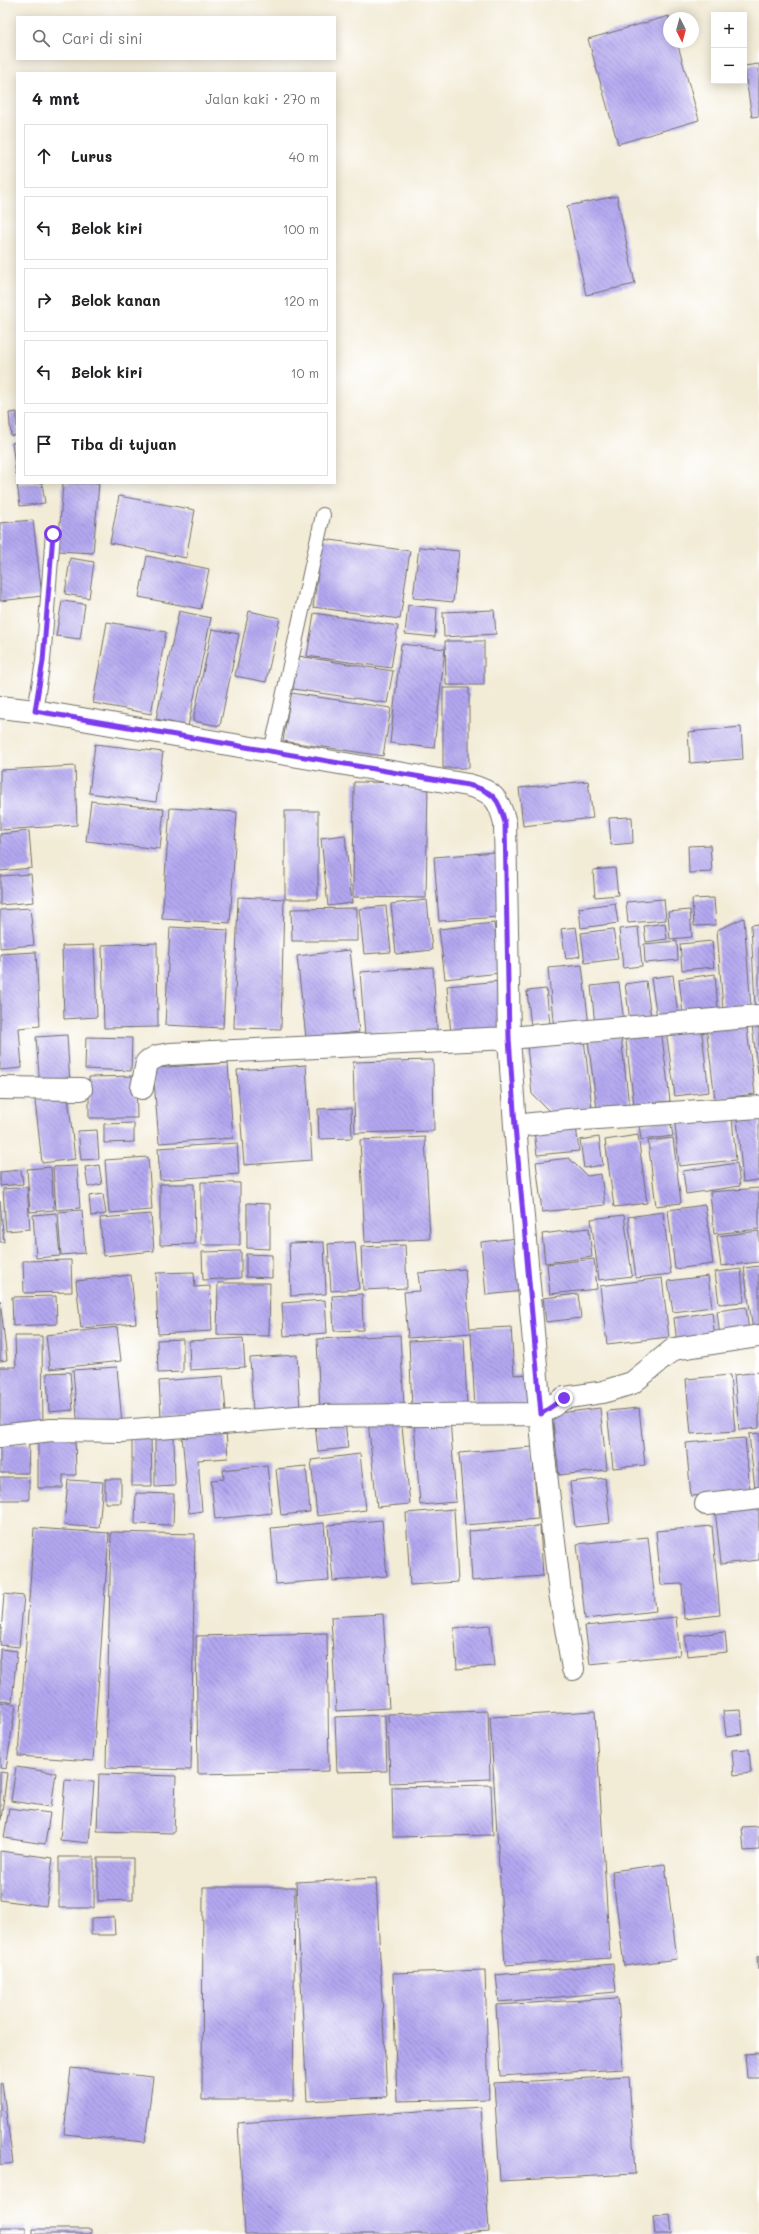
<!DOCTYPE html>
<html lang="id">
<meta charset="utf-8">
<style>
:root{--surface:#fff;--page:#f2f2f2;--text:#202124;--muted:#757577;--line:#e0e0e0}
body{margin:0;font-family:Mali,sans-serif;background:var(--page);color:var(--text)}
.controls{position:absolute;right:12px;top:12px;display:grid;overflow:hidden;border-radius:0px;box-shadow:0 2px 10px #0003}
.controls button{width:36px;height:36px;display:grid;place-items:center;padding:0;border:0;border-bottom:1px solid var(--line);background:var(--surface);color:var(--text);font:20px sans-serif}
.compass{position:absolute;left:663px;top:12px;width:36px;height:36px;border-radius:50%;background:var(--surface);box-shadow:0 2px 10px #0003;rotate:174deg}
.stop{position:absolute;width:12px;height:12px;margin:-9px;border:3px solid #7c3aed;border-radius:50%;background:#fff}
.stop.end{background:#7c3aed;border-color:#fff;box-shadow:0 1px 4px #0008}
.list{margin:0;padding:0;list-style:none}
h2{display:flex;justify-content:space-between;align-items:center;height:52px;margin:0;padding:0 16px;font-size:17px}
h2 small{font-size:13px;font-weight:400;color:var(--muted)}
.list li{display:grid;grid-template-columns:26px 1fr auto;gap:12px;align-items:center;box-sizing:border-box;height:64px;margin:0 8px 8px;padding:0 8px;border:1px solid var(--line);border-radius:0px}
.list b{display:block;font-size:15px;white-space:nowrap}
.list em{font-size:13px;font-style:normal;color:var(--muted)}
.icon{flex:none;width:22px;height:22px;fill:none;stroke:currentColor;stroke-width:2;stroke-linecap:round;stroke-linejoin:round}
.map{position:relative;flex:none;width:759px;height:2234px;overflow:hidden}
.search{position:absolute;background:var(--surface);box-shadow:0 2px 10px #0003;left:16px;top:16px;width:320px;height:44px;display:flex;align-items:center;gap:10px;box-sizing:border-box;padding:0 14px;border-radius:0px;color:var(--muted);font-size:15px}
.panel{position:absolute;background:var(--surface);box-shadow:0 2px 10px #0003;left:16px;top:72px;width:320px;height:412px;border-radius:0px}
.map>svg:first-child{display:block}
.building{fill:url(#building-back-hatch)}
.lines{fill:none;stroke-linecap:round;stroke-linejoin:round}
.lane-casing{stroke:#716e67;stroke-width:16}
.street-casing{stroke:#716e67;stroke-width:24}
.lane{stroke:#fff;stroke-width:14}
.street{stroke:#fff;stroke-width:22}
.route{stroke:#7c3aed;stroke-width:5}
</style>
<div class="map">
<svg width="759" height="2234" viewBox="0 0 759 2234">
<defs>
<pattern id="building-back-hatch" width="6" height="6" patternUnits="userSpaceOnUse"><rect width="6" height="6" fill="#b3a7f0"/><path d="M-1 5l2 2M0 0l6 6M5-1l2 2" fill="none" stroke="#9288c3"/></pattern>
</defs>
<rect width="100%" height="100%" fill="#fff"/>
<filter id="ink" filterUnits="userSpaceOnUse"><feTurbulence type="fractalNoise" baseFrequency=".025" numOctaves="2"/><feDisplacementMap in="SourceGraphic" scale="8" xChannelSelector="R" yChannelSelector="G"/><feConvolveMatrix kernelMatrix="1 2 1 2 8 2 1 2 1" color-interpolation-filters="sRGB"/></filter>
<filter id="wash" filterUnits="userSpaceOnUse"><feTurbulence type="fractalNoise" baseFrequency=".012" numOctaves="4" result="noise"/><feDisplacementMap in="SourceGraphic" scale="16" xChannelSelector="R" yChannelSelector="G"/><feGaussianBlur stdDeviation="0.9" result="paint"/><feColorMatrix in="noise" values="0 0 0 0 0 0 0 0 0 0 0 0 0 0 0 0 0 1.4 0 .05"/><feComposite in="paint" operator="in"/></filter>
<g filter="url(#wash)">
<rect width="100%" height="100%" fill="#f2ebd6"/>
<g id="blocks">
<path class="building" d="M669 16V42H677L699 120 618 144 588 39Z
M759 64V116L752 117 744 66Z
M617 196 635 284 586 295 567 206Z
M17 412V435L11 436 9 413Z
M17 442V474H16L12 443Z
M17 483H42L45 503 20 506Z
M63 483H99L93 553 58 551Z
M119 496 195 510 186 558 110 543Z
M33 520 42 596 0 601V523Z
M323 539 410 551 400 619 313 607Z
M419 547 459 551 453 602 413 598Z
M147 556 209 569 201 609 139 597Z
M70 558 94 562 89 598 65 594Z
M62 601 85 604 80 639 56 636Z
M408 605 437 608 435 637 405 634Z
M494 610 496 634 444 637 443 612Z
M179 611 211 618 188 726 156 719Z
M249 611 280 618 266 682 235 676Z
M314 613 398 626 391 668 307 656Z
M107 622 166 632 151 714 93 703Z
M212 629 239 634 220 726 193 721Z
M445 641H484V685H446Z
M401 644 445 649 434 748 390 743Z
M298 656 393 671 387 703 293 689Z
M443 688H469V768H443Z
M291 693 391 708 383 756 283 741Z
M741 727 743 759 690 763 688 732Z
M95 744 163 752 156 802 89 793Z
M75 766 77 825 0 830V770Z
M588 781 593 818 523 826 519 788Z
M354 782 428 783 426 898 353 897Z
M91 801 164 809 160 849 86 841Z
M170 808 237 812 230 923 162 919Z
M285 811H318V899H285Z
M632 817 633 843 611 845 609 818Z
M29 831 32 868 0 871V834Z
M345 835 352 903 328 906 321 838Z
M710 845 712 872 689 873 688 846Z
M495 852 500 917 439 921 434 857Z
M615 868 618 895 595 897 593 870Z
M31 874 34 902 0 905V876Z
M238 897 284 899 281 1029 234 1028Z
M714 898 716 925 694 926 692 899Z
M664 899 666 920 628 923 626 902Z
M427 900 432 950 396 954 391 904Z
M615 903 618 923 581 928 579 908Z
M386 906 391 952 364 954 359 909Z
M30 908 34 945 0 948V910Z
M357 908V941H292L291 909Z
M690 910 692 937 670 939 668 912Z
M744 918 751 1008 723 1010 717 930Z
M494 923 500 973 445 979 439 929Z
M665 923 667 939 646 942 644 926Z
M759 924V1005L755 1006 751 925Z
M170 927 228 930 223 1028 165 1025Z
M576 927 580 956 566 959 561 929Z
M638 927 642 966 623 968 619 929Z
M613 929 618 959 585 963 581 933Z
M677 941 678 960 645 963 644 944Z
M712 941 714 967 682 970 680 944Z
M157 943 158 1027 104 1028 102 945Z
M94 945 97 1017 64 1019 62 946Z
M350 950 359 1032 306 1038 297 956Z
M36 952 40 1026 19 1028 22 1068 0 1070V954Z
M582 965 589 1026 554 1030 548 968Z
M433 967 437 1030 365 1035 360 972Z
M715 974 718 1010 683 1014 679 979Z
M673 975 678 1015 657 1018 651 978Z
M500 981 504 1032 451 1035 447 986Z
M646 981 651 1018 630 1021 625 984Z
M619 983 624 1022 595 1025 591 986Z
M546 989 550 1023 531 1026 527 991Z
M746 1021 755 1094 715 1099 706 1026Z
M759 1024V1074H758L752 1025Z
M701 1026 709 1092 675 1096 666 1030Z
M661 1029 670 1101 634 1105 625 1034Z
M67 1035 70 1085 40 1087 36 1037Z
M86 1037 132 1038 131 1071 85 1069Z
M621 1037 629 1105 597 1109 588 1041Z
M584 1039 592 1108 551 1113 532 1094 527 1046Z
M433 1060 434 1131 355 1133 353 1062Z
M228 1063 233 1138 159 1143 153 1068Z
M306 1065 312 1160 244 1165 237 1070Z
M136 1076 137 1118H89V1077Z
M68 1096 75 1159 42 1163 35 1100Z
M351 1108 352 1138 319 1139 318 1109Z
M759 1117V1180L743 1182 737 1119Z
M732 1118 736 1160 679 1166 675 1124Z
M670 1120 673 1136 641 1140 639 1124Z
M134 1123V1142L104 1143V1124Z
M576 1126 579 1151 537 1155 534 1131Z
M97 1130 99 1159 81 1160 78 1131Z
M638 1135 647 1203 614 1207 605 1140Z
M425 1137 430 1239 365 1242 360 1140Z
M599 1137 603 1165 584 1168 580 1140Z
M673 1138 681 1203 656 1206 648 1141Z
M237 1143 239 1174 160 1180 158 1148Z
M148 1157 152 1210 109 1213 105 1160Z
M569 1158 587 1176 601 1174 605 1205 542 1212 536 1162Z
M737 1163 740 1186 686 1194 683 1171Z
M99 1165 102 1184 88 1187 85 1167Z
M77 1166 80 1208 56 1210 53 1167Z
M51 1167 54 1210 30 1212 27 1169Z
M21 1170 23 1184 0 1186V1172Z
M201 1182 240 1183V1245H201Z
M160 1184H194L195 1244 160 1245Z
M27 1187 30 1229 6 1231 3 1189Z
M759 1188V1229L714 1234 710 1192Z
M103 1194 106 1214 91 1216 89 1196Z
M0 1201 4 1242H0Z
M247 1203 270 1204V1249L247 1248Z
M705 1205 713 1264 675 1269 668 1210Z
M82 1210 85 1253 61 1255 58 1212Z
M663 1212 671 1274 636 1278 628 1217Z
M56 1213 60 1256 36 1258 33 1215Z
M151 1214 154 1251 103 1256 100 1218Z
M624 1215 632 1276 599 1280 591 1219Z
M589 1228 592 1257 545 1263 542 1234Z
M759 1231V1262L721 1266 717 1236Z
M518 1238 523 1291 486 1295 481 1242Z
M324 1242 326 1294 291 1296 289 1243Z
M355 1242 359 1289 331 1291 328 1244Z
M405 1245 407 1288 363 1290 361 1247Z
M241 1251V1278L203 1280 202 1252Z
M246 1254 272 1255V1278L246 1277Z
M594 1259 597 1289 550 1294 547 1264Z
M71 1260 72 1292 24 1293 23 1261Z
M759 1266V1330L753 1331 744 1268Z
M465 1269 470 1329 511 1327 514 1375 531 1374 532 1406 475 1410 471 1333 408 1338 404 1292 420 1291 418 1273Z
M741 1269 744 1302 719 1304 715 1272Z
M194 1272 195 1287 210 1286 212 1331 158 1334 156 1273Z
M131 1275 136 1323 81 1328 76 1281Z
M708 1276 712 1307 673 1312 668 1281Z
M662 1278 669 1337 607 1344 600 1286Z
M218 1283H270L269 1336 217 1335Z
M362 1294 363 1330 334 1331 332 1296Z
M578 1294 581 1318 546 1322 543 1298Z
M56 1296 57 1324 13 1326 12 1297Z
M0 1300 7 1360 0 1361Z
M325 1300 327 1333 284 1336 282 1303Z
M746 1307 749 1332 720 1337 717 1311Z
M712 1312 715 1338 677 1343 674 1318Z
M117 1327 121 1361 50 1369 46 1335Z
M400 1335 404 1407 320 1412 317 1339Z
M15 1336H42L43 1428H0V1367H16Z
M243 1338 245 1367 190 1370 189 1341Z
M464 1338 467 1406 412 1408 409 1341Z
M183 1339V1372L158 1373 157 1340Z
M297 1355 300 1411 253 1414 250 1358Z
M117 1367 122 1424 78 1429 73 1370Z
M70 1372 73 1410 49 1412 47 1373Z
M759 1372V1428L739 1430 734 1375Z
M730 1375 735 1431 691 1434 686 1379Z
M223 1376 226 1412 161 1417 159 1381Z
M600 1408 607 1470 559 1475 552 1414Z
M639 1408 645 1465 613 1468 607 1411Z
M401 1417 410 1504 377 1507 368 1421Z
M450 1418 456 1502 420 1505 414 1421Z
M345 1421 348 1448 318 1451 315 1424Z
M226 1432 228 1458 198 1460 202 1511 189 1513 182 1435Z
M759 1433V1489H755L749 1434Z
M75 1434 76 1475H63V1488H38V1435Z
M151 1436 152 1486H132V1437Z
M155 1437H174L175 1486 155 1487Z
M745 1438 750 1491 691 1496 686 1443Z
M0 1444H29L28 1473H0Z
M532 1447 538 1519 465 1525 459 1453Z
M360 1454 366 1510 317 1516 311 1460Z
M267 1465 272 1513 215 1519 211 1480 224 1479 223 1470Z
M306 1466 310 1512 281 1515 276 1469Z
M0 1477H29V1500H0Z
M605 1478 610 1523 575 1527 570 1482Z
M105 1479H121V1503H105Z
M68 1480 103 1482 99 1528 64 1525Z
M136 1493 174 1494 173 1525 135 1524Z
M759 1506V1560L721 1564 715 1510Z
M454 1509 458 1582 410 1585 406 1513Z
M382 1520 387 1576 333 1581 328 1525Z
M324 1523 329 1580 276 1584 271 1528Z
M540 1526 543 1576 472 1581 469 1531Z
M712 1526 720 1615 684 1619 682 1584 661 1585 656 1531Z
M34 1528 109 1533 93 1761 18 1756Z
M111 1532 195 1534 191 1770 106 1768Z
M648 1537 656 1611 585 1619 577 1544Z
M4 1594 24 1596 19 1647 0 1645Z
M383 1614 389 1708 336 1711 331 1617Z
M676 1617 680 1655 590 1664 585 1626Z
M490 1625 494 1666 457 1669 454 1628Z
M725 1632 727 1652 687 1656 685 1636Z
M327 1633 329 1771 198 1774 196 1636Z
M0 1649 17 1651 12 1702 0 1700Z
M0 1702 16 1704 6 1769 0 1768Z
M741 1710 743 1734 726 1736 723 1711Z
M488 1711 490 1779 390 1783 388 1714Z
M595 1711 610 1958 505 1965 490 1717Z
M385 1715 387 1771 337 1772 335 1717Z
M749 1749 751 1773 734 1775 732 1750Z
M16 1767 56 1773 51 1807 11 1801Z
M0 1772 7 1773 1 1820H0Z
M99 1774 176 1776 174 1833 97 1831Z
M65 1780 94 1782 89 1843 60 1840Z
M491 1785 493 1835 393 1837 392 1787Z
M9 1808 50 1813 45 1844 4 1838Z
M759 1826V1850L744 1851 742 1827Z
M0 1851 53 1858 46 1906 0 1900Z
M59 1857H94V1908H59Z
M98 1858H133V1900L98 1901Z
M665 1864 677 1959 624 1966 612 1871Z
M376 1878 387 2097 307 2101 296 1882Z
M203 1887H295L293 2100H202Z
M114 1917 115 1935H91V1918Z
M759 1956V1970H758L757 1957Z
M613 1964 616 1992 499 2002 496 1975Z
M485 1970 489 2099 397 2101 393 1973Z
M618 1998 623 2069 500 2076 496 2005Z
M759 2053V2078H747L745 2054Z
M71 2068 153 2077 145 2142 64 2134Z
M629 2076 635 2174 500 2181 494 2083Z
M2 2083 13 2163 0 2165V2084Z
M481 2107 489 2231 448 2234H245L238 2123Z
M670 2214 672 2234H655L653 2216Z
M0 2227H26V2234H0Z
M33 2229H91V2234H33Z"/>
</g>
</g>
<g filter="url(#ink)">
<use href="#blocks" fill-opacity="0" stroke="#716e67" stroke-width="1"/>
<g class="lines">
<defs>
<path id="lane" d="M35 711 43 661 53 533
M271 752 323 515"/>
<path id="street" d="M0 707 35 711 468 785C492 791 499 798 505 823L509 1038 515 1126 544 1457 560 1593 573 1669
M0 1088 81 1089
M142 1088 147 1062 158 1056 170 1054 509 1038 759 1016
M515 1126 568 1120 759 1107
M0 1436 51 1430 121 1431 310 1416 541 1414 564 1398 603 1392 632 1383 674 1349 759 1336
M706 1504 759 1498"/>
</defs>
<use href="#lane" class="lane-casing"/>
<use href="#street" class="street-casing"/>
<use href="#lane" class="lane"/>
<use href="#street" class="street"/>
</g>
</g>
<g class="lines" filter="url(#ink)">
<path class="route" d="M53 534 43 661 35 711 468 785C493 791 499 798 505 823L509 1038 515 1126 541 1414 564 1398"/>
</g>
</svg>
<div class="controls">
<button>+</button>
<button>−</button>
</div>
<svg class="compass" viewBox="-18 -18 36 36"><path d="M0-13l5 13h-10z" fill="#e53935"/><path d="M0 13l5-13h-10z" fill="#757577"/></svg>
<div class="stop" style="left:53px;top:534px"></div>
<div class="stop end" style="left:564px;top:1398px"></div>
<div class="search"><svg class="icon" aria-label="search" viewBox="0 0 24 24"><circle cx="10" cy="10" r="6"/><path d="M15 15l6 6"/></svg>Cari di sini</div>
<section class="panel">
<h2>4 mnt<small>Jalan kaki · 270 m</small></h2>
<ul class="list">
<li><svg class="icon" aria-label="ahead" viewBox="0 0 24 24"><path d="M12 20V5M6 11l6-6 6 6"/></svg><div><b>Lurus</b></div><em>40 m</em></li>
<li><svg class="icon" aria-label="left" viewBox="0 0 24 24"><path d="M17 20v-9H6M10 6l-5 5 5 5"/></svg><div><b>Belok kiri</b></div><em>100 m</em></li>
<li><svg class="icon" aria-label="right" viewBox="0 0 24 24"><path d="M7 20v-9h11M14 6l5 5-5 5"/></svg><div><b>Belok kanan</b></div><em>120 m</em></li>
<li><svg class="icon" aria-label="left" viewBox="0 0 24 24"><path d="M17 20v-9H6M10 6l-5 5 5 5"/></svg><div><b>Belok kiri</b></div><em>10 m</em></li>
<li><svg class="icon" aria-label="arrive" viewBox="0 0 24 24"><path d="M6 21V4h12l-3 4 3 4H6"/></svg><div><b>Tiba di tujuan</b></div></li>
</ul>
</section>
</div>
